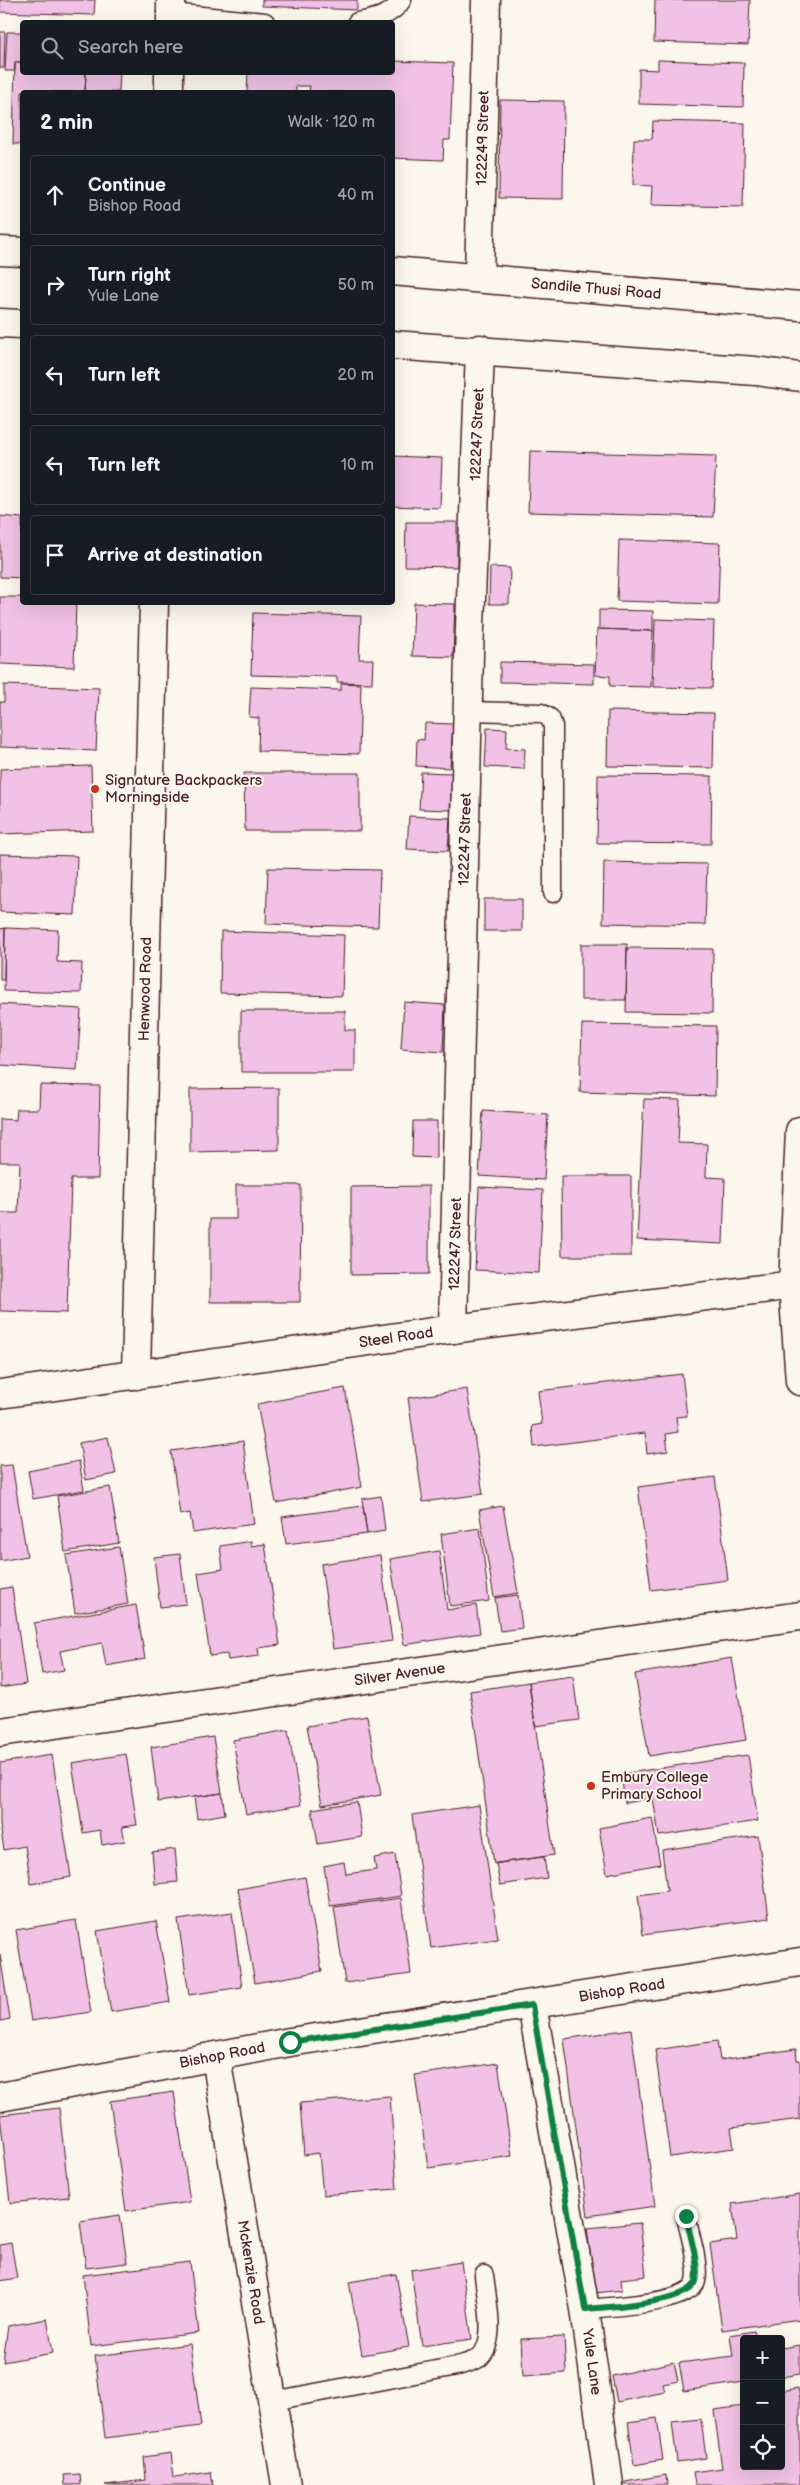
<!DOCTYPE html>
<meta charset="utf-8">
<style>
:root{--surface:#171b24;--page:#20242c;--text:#f1f3f6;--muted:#9ea1a6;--line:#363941}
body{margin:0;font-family:"Balsamiq Sans",sans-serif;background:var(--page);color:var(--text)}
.controls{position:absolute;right:15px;bottom:15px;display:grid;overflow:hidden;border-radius:5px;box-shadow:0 5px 20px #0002}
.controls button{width:45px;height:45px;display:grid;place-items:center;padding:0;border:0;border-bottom:1px solid var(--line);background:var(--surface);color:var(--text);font:25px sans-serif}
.stop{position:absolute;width:15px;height:15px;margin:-11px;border:4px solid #0b8043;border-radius:50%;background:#fff}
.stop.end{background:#0b8043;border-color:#fff;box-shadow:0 1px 5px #0008}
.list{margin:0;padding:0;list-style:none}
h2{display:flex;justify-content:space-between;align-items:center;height:65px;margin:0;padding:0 20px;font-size:21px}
h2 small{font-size:16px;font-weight:400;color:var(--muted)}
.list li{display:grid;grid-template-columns:32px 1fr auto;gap:15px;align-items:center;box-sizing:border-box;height:80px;margin:0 10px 10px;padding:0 10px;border:1px solid var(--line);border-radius:5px}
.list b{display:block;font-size:19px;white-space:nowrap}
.list p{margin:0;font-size:16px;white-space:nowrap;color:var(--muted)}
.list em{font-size:16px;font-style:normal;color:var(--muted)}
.icon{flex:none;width:28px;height:28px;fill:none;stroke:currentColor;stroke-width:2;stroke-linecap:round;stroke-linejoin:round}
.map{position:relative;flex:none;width:800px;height:2485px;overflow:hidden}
.search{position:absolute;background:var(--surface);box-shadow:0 5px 20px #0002;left:20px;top:20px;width:375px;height:55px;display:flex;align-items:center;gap:12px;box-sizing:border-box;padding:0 18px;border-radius:5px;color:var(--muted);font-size:19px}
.panel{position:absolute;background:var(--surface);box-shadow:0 5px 20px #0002;left:20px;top:90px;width:375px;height:515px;border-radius:5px}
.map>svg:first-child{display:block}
.building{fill:#f1c2e5;stroke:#4a1f2b}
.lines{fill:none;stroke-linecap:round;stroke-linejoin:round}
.lane-casing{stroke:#4a1f2b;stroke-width:21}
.street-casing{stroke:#4a1f2b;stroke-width:31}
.secondary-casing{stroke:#4a1f2b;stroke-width:31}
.primary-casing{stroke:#4a1f2b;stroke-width:31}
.lane{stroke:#fbf7ec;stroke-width:18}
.street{stroke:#fbf7ec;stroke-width:28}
.secondary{stroke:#fbf7ec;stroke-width:28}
.primary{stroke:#fbf7ec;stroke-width:28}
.route{stroke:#0b8043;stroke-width:6}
.poi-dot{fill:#c8321e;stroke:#fbf7ec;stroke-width:2}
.labels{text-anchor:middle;stroke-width:4;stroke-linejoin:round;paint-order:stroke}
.street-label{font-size:15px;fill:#4a1f2b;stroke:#fbf7ec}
.poi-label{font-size:15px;fill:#4a1f2b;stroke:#fbf7ec;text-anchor:start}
</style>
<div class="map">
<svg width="800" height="2485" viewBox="0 0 800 2485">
<rect width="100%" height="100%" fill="#fbf7ec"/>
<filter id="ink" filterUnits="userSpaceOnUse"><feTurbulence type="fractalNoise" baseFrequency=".02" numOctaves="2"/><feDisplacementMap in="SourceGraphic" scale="10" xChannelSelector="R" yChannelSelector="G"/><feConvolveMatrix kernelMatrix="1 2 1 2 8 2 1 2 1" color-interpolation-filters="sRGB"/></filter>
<g filter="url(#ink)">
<path class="building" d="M0 0H95L94 15 0 12Z
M262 0H357V10L262 6Z
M655 0H750L748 45 654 42Z
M0 32H5L4 68H0Z
M7 32H22V62H15V71H5Z
M658 60 744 63 743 107 639 104V69L658 70Z
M392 61 453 63 450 140H444L443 160 392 158V92H309L310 86H296V92H247L248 72H392Z
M15 62H22V72H86L85 92H22V144H13Z
M86 72H120L119 92H85Z
M500 100 564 101 563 199 499 198Z
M653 121 745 123 743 207 651 205 652 186 633 185 634 139H652Z
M530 451 716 456 713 517 528 512Z
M392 456 442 458 440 508 392 506Z
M0 516 22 518V578L0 577Z
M406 522H457V567L405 566Z
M619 540 720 543 718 604 617 601Z
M490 567 510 568 509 604H489Z
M0 597H22V602H76L74 667 0 664Z
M414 603 455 604 453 657 412 656Z
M599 610 653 611V631L599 629Z
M253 613 361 616 359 659H373L372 683 337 682V677L251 675Z
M655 619 714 621 712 688 653 687Z
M597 629 653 631 651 687 610 686V676L595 675Z
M500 662 594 664V684L500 682Z
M341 683 361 684 359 754 258 751 259 718 249 717 251 687 341 690Z
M4 685 99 688 96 751 0 747V702H4Z
M608 711 714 713 713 768 607 766Z
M425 723 453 724 450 768 416 766 417 739 424 740Z
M487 728 507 729 506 748 525 749 524 769 485 767Z
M91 766 93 831 0 834V769Z
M421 772 452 773 450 810 419 809Z
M244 773H360V831H245Z
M598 775 712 776 711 844 597 843Z
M409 816 450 818 448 851 407 849Z
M0 854 77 856 75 915 0 912Z
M604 862 707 864 705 925 603 923Z
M268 868 380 870 378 927 266 924Z
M484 899H522V931H484Z
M5 928 58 930 57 962 82 963 81 993 4 991Z
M5 928 4 980H0V929Z
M221 931 344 935 342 996 220 993Z
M581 944H627L626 1000H581Z
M627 948 713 949 712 1013 626 1012Z
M404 1002 445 1005 443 1052 401 1049Z
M0 1004 81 1009 77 1070 0 1065Z
M241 1011H345V1030H355V1072H241Z
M582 1024 716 1026 715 1096 580 1092Z
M40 1085 100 1086 98 1179H71L67 1313 0 1311V1213H18L20 1162H0V1119L16 1120 17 1109H39Z
M279 1088V1150L190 1152V1089Z
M644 1099 680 1100 678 1143 707 1144 706 1177 725 1178 723 1244 637 1240Z
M483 1111 548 1115 544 1180 479 1176Z
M413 1121H437V1158L412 1157Z
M561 1176H631V1256H562Z
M236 1185H301L300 1302H210V1219H236Z
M429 1186V1274L351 1275V1187Z
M479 1187 543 1190 539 1273 475 1270Z
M682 1374 687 1416 676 1417 678 1432 666 1434 668 1451 647 1454 645 1433 534 1447 532 1426 542 1424 538 1391Z
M345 1388 362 1487 276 1503 257 1404Z
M467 1389 483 1494 423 1502 408 1398Z
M108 1437 116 1474 86 1480 79 1443Z
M243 1441 254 1524 193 1533 190 1513 180 1515 171 1451Z
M79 1461 84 1490 33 1499 28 1471Z
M12 1465 27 1556 0 1561V1466Z
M715 1477 728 1580 651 1590 638 1487Z
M110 1487 119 1543 65 1552 57 1496Z
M381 1496 385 1531 367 1534 362 1499Z
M363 1506 367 1534 286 1544 282 1517Z
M503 1506 518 1593 494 1597 479 1510Z
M480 1528 489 1601 450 1606 441 1534Z
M251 1541V1546L265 1544 280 1645 258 1648 259 1656 228 1660 227 1654 210 1656 198 1573 223 1569 220 1546Z
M119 1547 128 1604 75 1613 66 1555Z
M439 1551 447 1610 476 1605 480 1633 404 1645 390 1559Z
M180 1554 186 1604 160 1607 154 1557Z
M380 1555 392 1641 333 1649 321 1564Z
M12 1587 26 1684 0 1688V1589Z
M518 1595 522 1628 500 1631 495 1598Z
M136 1605 145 1659 106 1666 102 1643 60 1651 64 1670 42 1674 34 1623Z
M732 1658 746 1740 649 1756 635 1674Z
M573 1676 579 1720 535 1726 529 1682Z
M529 1682 554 1855 494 1864 470 1691Z
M367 1716 381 1795 322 1805 307 1726Z
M288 1730 301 1805 246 1814 233 1740Z
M213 1737 222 1793 158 1802 151 1747Z
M126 1754 137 1825 122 1827 125 1841 102 1845 100 1830 83 1833 72 1763Z
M52 1755 71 1877 31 1884 25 1846 4 1850 0 1825V1763Z
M748 1755 758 1821 659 1836 653 1798 625 1803 621 1774Z
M222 1793 225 1814 197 1819 194 1797Z
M357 1802 362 1837 318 1844 312 1809Z
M479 1805 498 1939 431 1948 412 1815Z
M652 1818 660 1864 607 1874 599 1828Z
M758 1836 769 1918 643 1935 638 1895 667 1891 662 1850Z
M175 1849 178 1882 155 1884 152 1852Z
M395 1854 401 1896 330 1906 324 1866 344 1862 346 1874 376 1870 374 1858Z
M544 1857 547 1878 500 1885 496 1863Z
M305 1877 322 1971 255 1983 238 1889Z
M401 1898 411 1974 345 1983 334 1907Z
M232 1912 242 1987 189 1995 178 1920Z
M76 1920 91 2012 31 2021 16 1930Z
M156 1921 170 2002 111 2012 97 1931Z
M0 1955 10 2019 0 2021Z
M631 2029 655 2206 588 2216 564 2039Z
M717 2041 720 2060 796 2049 797 2060H800V2119L731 2128 734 2148 670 2157 655 2050Z
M498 2063 512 2156 428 2168 415 2075Z
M174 2092 190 2202 126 2211 110 2101Z
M390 2096 397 2189 323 2195 319 2153 304 2155 300 2103Z
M59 2108 69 2197 10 2203 0 2115Z
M800 2194V2319L722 2330 710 2244 737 2240 732 2204Z
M120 2215 127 2263 86 2268 80 2221Z
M640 2223 646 2276 621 2279 622 2290 595 2293 587 2228Z
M11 2243 17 2278 0 2281V2245Z
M190 2262 199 2333 91 2346 83 2275Z
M461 2262 472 2339 422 2346 411 2270Z
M396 2274 409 2347 362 2355 349 2282Z
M47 2319 53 2353 3 2362 8 2326Z
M754 2331 756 2339H744V2382L684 2391 679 2363 733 2356 730 2335Z
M564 2337 566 2373 523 2376 521 2339Z
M190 2344 201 2426 105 2438 95 2356Z
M800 2345V2374L781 2377V2348Z
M674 2362 678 2381 663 2384 665 2392 617 2402 612 2376Z
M798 2388 800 2398V2485H695L693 2472 722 2468 714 2410 744 2406V2466H781V2391Z
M657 2418 663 2460 634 2465 628 2422Z
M701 2419 706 2458 677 2462 672 2422Z
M171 2453 174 2477 211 2472 213 2485H105L146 2480 144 2457Z
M80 2474 81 2485H65L64 2475Z
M666 2475 667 2485H625V2482Z"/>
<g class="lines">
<defs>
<path id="lane" d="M171 13 265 22
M357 22C374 19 392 16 402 0
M468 711 541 713 550 718 553 726V893
M585 2309C606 2307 691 2304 696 2281 700 2265 689 2233 686 2216
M273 2401 457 2366C464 2364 473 2362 479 2358 498 2341 486 2299 484 2275"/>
<g id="street">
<path d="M171 22V0"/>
<path d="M169 92V72"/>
<path id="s1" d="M479 277 486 0"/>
<path id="s2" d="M453 1329 469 655 480 349"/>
<path id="s3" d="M136 1375 154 602"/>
<path id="s4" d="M0 1394 453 1329 793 1285"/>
<path id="s5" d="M0 1732 800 1616"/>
<path id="s6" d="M532 2005 585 2309 609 2485"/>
<path id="s7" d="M216 2057 286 2485"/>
<path id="s8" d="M0 2097 290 2042 800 1962"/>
</g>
<path id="secondary" d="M800 1131 793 1285 800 1381"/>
<g id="primary">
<path d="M0 251 22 252"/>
<path id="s9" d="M392 271 800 306"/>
<path d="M0 323 22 324"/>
<path d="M392 345 756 371 800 377"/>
</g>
</defs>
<use href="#lane" class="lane-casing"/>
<use href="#street" class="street-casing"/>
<use href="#secondary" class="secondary-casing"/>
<use href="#primary" class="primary-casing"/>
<use href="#lane" class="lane"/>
<use href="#street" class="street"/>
<use href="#secondary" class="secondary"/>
<use href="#primary" class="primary"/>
</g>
</g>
<g class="lines" filter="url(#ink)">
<path class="route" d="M290 2042 532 2005 585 2309C606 2307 691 2303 696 2281 700 2265 689 2233 686 2216"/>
</g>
<g class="poi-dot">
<circle cx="95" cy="789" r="5"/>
<circle cx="591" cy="1786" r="5"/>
</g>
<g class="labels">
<g class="street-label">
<text dy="5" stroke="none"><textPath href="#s1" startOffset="139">122249 Street</textPath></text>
<text dy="5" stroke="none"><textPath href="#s9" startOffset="205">Sandile Thusi Road</textPath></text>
<text dy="5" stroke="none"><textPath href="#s2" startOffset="895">122247 Street</textPath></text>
<text dy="5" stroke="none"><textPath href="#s2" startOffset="490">122247 Street</textPath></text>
<text dy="5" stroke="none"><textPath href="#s3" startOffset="386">Henwood Road</textPath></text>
<text dy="5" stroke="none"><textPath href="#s2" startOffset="85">122247 Street</textPath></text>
<text dy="5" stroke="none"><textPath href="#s4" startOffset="400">Steel Road</textPath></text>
<text dy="5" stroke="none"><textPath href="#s5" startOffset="404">Silver Avenue</textPath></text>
<text dy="5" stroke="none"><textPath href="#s8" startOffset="631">Bishop Road</textPath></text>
<text dy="5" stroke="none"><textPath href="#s8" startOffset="226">Bishop Road</textPath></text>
<text dy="5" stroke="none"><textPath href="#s7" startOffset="218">Mckenzie Road</textPath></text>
<text dy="5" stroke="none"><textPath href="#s6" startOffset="362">Yule Lane</textPath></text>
</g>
<g class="poi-label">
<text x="105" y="785">Signature Backpackers<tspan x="105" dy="17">Morningside</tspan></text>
<text x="601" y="1782">Embury College<tspan x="601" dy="17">Primary School</tspan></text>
</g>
</g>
</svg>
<div class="controls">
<button>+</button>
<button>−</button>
<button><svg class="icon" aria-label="locate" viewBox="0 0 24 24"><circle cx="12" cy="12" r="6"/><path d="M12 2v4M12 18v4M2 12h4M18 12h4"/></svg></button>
</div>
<div class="stop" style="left:290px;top:2042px"></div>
<div class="stop end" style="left:686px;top:2216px"></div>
<div class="search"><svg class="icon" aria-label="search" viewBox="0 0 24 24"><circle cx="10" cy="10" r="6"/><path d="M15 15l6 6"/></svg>Search here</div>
<section class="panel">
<h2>2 min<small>Walk · 120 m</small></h2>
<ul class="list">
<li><svg class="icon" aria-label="ahead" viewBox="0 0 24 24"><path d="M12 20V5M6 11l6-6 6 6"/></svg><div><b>Continue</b><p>Bishop Road</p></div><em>40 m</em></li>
<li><svg class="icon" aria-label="right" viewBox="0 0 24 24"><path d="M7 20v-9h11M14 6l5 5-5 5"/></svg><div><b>Turn right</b><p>Yule Lane</p></div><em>50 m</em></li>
<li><svg class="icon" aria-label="left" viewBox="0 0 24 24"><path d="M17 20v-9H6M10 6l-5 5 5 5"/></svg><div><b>Turn left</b></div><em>20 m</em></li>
<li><svg class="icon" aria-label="left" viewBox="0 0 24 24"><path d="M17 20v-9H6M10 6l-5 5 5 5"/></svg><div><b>Turn left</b></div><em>10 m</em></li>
<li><svg class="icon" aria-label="arrive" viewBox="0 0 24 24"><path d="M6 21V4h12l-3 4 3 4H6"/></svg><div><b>Arrive at destination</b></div></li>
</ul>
</section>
</div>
